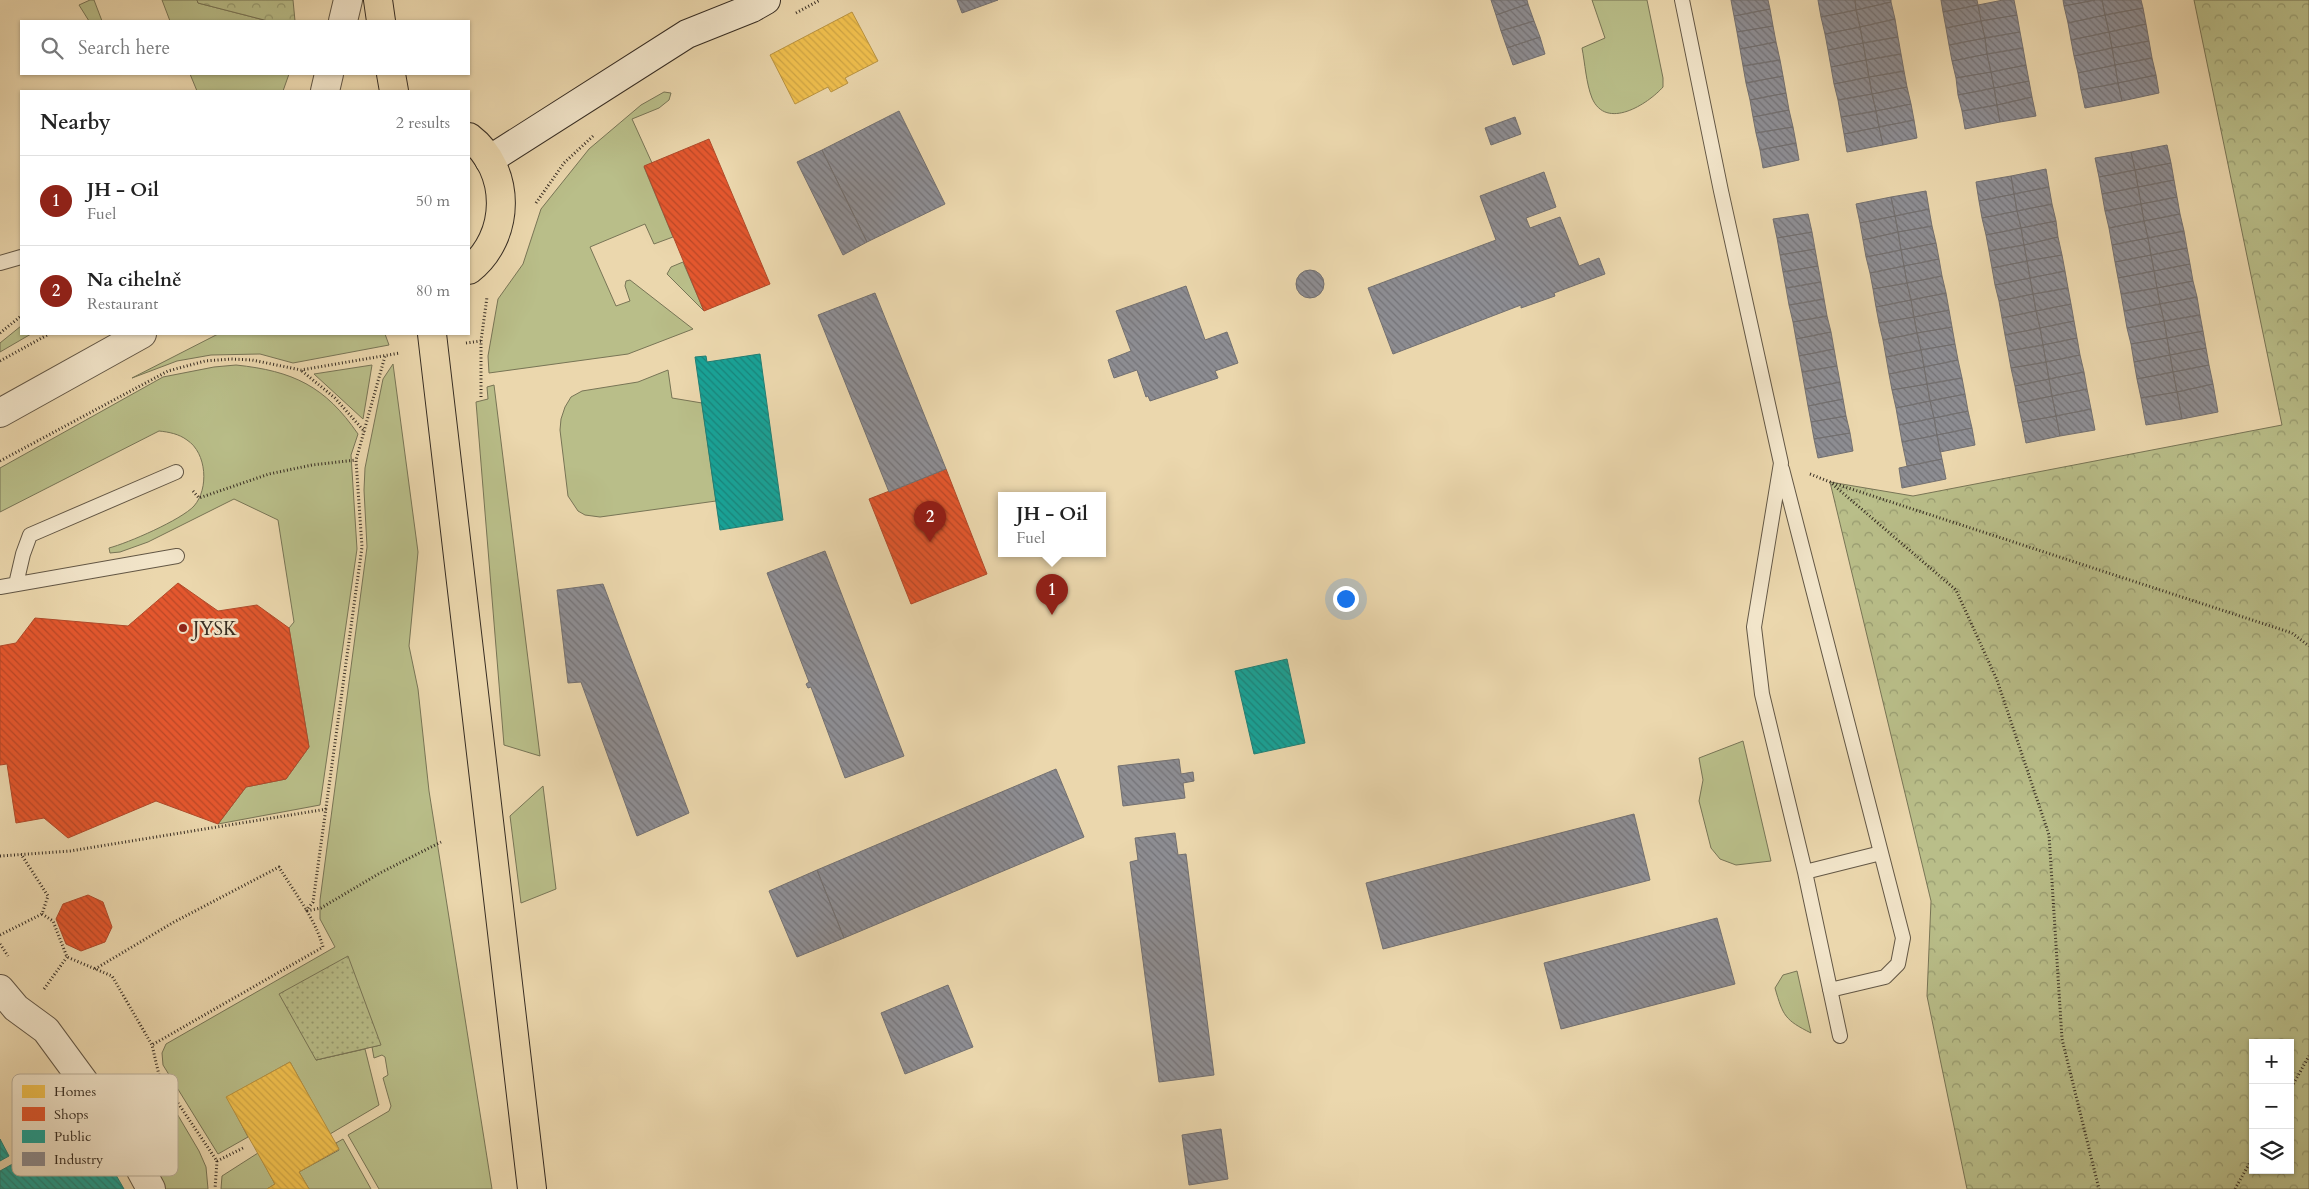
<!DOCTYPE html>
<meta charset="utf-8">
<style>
:root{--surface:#fff;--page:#f2f2f2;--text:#222;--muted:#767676;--line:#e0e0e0;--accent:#8f2418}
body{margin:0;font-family:Cardo,serif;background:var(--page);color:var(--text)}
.controls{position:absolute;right:15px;bottom:15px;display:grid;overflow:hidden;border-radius:0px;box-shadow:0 1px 4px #0004}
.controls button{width:45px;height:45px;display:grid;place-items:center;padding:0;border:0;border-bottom:1px solid var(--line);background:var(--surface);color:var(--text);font:25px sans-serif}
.you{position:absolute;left:1345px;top:598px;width:18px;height:18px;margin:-12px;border:4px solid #fff;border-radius:50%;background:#1a73e8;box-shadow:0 0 0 8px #1a73e833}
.badge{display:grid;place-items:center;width:32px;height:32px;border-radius:50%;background:var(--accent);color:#fff;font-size:16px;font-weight:700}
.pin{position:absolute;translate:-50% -41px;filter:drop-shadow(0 1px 2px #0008)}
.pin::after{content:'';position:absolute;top:26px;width:18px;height:15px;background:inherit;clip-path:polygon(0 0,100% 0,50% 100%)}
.popup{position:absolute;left:998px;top:492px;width:108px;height:65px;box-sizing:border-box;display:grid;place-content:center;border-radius:0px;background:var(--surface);filter:drop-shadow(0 1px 4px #0005);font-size:16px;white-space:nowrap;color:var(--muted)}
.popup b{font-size:19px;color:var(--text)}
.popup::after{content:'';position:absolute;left:50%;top:100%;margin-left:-10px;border:10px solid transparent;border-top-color:var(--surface)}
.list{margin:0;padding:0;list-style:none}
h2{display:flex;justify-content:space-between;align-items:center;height:65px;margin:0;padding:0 20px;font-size:21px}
h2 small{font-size:16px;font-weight:400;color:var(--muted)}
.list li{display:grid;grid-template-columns:32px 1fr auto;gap:15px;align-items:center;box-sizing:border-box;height:90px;padding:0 20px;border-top:1px solid var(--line)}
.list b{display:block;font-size:19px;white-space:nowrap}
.list p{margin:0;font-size:16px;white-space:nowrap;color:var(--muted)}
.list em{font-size:16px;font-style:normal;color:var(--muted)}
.icon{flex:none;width:28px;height:28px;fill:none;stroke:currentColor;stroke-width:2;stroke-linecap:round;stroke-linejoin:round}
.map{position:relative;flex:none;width:2309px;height:1189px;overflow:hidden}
.search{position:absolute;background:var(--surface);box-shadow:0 1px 4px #0004;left:20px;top:20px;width:450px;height:55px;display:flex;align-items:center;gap:12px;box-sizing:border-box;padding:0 18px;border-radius:0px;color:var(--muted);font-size:19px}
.panel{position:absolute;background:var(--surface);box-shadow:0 1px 4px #0004;left:20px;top:90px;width:450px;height:245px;border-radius:0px}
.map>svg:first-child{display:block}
.grass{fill:#b9be89;stroke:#787556}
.forest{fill:url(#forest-crowns);stroke:#787556;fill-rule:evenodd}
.park{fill:url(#park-dots);stroke:#787556}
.homes{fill:url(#homes-back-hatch);stroke:#ba9441}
.shops{fill:url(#shops-back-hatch);stroke:#b04a2a}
.public{fill:url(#public-back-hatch);stroke:#207f75}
.industry{fill:url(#industry-back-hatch);stroke:#737070}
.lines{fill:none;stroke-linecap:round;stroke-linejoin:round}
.lane-casing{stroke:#635745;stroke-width:16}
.street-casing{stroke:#635745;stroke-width:30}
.secondary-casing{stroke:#362c22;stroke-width:30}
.primary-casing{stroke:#362c22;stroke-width:30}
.path{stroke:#362c22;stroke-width:3;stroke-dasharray:1 2.5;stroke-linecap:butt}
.lane{stroke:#f2e5ca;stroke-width:14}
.street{stroke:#f2e5ca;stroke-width:28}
.secondary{stroke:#f2e5ca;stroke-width:28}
.primary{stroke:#ebd7ad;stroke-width:28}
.poi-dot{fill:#8f2418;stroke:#f2e5ca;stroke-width:2}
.labels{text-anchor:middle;stroke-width:5;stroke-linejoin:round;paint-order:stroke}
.poi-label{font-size:19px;fill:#362c22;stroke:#f2e5ca;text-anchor:start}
.key{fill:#f2e5ca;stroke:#baae98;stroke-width:1}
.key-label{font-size:14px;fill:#362c22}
</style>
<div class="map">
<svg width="2309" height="1189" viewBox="0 0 2309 1189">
<defs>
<pattern id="forest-crowns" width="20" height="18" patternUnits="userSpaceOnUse" patternTransform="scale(1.25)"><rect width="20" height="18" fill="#b9be89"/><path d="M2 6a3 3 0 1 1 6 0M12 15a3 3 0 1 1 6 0" fill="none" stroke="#979b70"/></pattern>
<pattern id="park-dots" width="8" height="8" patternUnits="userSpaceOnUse" patternTransform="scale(1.25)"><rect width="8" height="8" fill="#b9be89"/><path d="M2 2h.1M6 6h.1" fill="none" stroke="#979b70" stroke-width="1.8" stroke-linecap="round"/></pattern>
<pattern id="homes-back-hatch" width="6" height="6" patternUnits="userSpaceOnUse" patternTransform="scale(1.25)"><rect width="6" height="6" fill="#f2c14e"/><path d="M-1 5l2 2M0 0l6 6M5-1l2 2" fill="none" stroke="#d0a644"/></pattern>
<pattern id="shops-back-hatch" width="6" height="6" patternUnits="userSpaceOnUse" patternTransform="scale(1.25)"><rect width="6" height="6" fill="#e4572e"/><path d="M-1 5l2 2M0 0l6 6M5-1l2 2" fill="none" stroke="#ba4827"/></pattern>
<pattern id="public-back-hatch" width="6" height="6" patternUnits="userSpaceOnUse" patternTransform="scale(1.25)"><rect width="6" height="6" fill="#17a398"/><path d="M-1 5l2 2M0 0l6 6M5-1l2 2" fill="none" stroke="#16857c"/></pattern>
<pattern id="industry-back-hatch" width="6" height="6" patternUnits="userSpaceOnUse" patternTransform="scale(1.25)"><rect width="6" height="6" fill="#8d8d92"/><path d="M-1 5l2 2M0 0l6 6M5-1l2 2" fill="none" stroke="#747377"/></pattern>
</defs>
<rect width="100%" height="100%" fill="#ebd7ad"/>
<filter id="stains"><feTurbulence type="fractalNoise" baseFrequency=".004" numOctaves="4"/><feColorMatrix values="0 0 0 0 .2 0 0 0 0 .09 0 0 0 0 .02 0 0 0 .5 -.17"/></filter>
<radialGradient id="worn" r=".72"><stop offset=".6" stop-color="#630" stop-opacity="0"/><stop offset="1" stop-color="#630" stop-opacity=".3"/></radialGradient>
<path class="grass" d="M90 0H94L102 21H89L79 5Z
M162 0H197L198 3 268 21H170Z
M1592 0H1647L1663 78V87C1648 104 1606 131 1592 98 1586 83 1585 63 1582 48L1605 38Z
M190 74H289L283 91H197Z
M664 92 671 93 669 100 659 108 632 119 652 163 644 167 673 237 654 244 645 224 590 247 616 306 630 301 625 286 626 281 630 280 693 329 628 354 489 373 488 356 498 299 523 264 541 209 589 149 641 105Z
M683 262 704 311 667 274 671 267Z
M21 326V334H31L0 352V343Z
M218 334H385L389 345 293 363 260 354 211 355 177 361 132 378Z
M393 364 418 552 409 646 418 689 429 791 492 1189H379L348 1135 389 1111 391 1106 383 1078 388 1075 385 1057 382 1055 374 1058 372 1047 380 1045 316 1060 365 1049 379 1105 330 1134 290 1062 227 1097 248 1137 218 1154 163 1065 162 1053 166 1044 335 947 320 919V900L367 547 364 490 365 468 383 379Z
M236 365C293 371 325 386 358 434L351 455 357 549 320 805 218 824 246 787 286 779 309 747 289 628 294 622 278 520 234 499 148 542 120 552 110 553 109 548C128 543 181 520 194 506 209 489 207 453 187 440 179 434 169 432 159 431L0 512V468L163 377 214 367Z
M372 365 363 419 314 374Z
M668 370 672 398 702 403 716 501 600 517 585 515 578 511 568 496 560 430 561 419 565 407 571 397 582 391 638 382Z
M494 385 540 756 504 745 476 402 488 399 487 387Z
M1743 741 1771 861 1736 865 1720 859 1711 848 1699 801 1703 780 1699 758Z
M543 786 556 889 521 903 510 816Z
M1797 971 1811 1033C1785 1020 1783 1016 1775 988L1783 975Z
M156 1086 163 1090 199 1151 206 1167 208 1189H163L116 1107 148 1088Z
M343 1139 371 1189H309L299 1172 339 1150 336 1143Z
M258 1153 275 1184 267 1189H221L222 1176Z"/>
<path class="forest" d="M197 0H293L295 21H268L198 3Z
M2194 0H2309V1189H1967L1927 996 1931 901 1830 482 1913 496 2282 425ZM2253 1043H2290V1170H2253Z"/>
<path class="park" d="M348 956 381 1045 316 1060 279 994Z"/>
<path class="homes" d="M852 12 878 61 845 78 848 83 831 92 828 87 795 104 770 55Z
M290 1062 339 1149 299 1172 309 1189H267L275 1184 226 1097Z"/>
<path class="shops" d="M709 139 770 284 704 311 644 166Z
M946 469 987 574 911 604 869 499Z
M178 583 218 611 257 605 289 628 309 747 286 779 246 787 218 824 156 801 68 838 44 818 16 823 7 764 0 765V646L16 643 35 618 128 626Z
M88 895 103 902 112 927 105 942 81 951 66 944 56 919 63 904Z"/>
<path class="public" d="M760 354 783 520 720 530 695 357 706 356 707 362Z
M1287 659 1305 743 1254 754 1235 671Z
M86 1123 124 1189H0V1171Z
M0 1139 9 1156 0 1161Z"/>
<path class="industry" d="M957 0H998L962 13Z
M1491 0H1527L1528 4 1496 15Z
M1731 0H1768L1770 9 1734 16Z
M1818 0H1855L1856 10 1821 17Z
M1855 0H1891V2L1856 10Z
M1941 0H1977L1978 5 1943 12Z
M2003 0H2014L2017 15 1981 21 1978 5Z
M2063 0H2095L2064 6Z
M2095 0H2102L2105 15 2068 23 2064 6Z
M2102 0H2141L2143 8 2105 15Z
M1891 2 1895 19 1860 27 1856 10Z
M1528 4 1534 21 1501 31 1496 15Z
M1978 5 1981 21 1946 28 1943 12Z
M2143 8 2146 24 2109 32 2105 15Z
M1770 9 1773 26 1737 32 1734 16Z
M1856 10 1860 27 1825 34 1821 17Z
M2017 15 2020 32 1985 38 1981 21Z
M2105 15 2109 32 2071 40 2068 23Z
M1895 19 1898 37 1863 43 1860 27Z
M1534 21 1540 37 1507 48 1501 31Z
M1981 21 1985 38 1949 45 1946 28Z
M2146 24 2149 41 2112 48 2109 32Z
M1773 26 1776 42 1740 49 1737 32Z
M1860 27 1863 43 1828 50 1825 34Z
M2020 32 2023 48 1987 54 1985 38Z
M2109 32 2112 48 2074 56 2071 40Z
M1540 37 1545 54 1513 65 1507 48Z
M1898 37 1901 54 1866 60 1863 43Z
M1985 38 1987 54 1952 61 1949 45Z
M2149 41 2152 58 2115 65 2112 48Z
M1776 42 1780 60 1743 66 1740 49Z
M1863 43 1866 60 1831 67 1828 50Z
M2023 48 2026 65 1991 72 1987 54Z
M2112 48 2115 65 2078 73 2074 56Z
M1901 54 1904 71 1869 77 1866 60Z
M1987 54 1991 72 1956 78 1952 61Z
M2152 58 2156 75 2118 83 2115 65Z
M1780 60 1783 76 1746 83 1743 66Z
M1866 60 1869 77 1834 84 1831 67Z
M2026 65 2029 81 1994 88 1991 72Z
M2115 65 2118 83 2081 90 2078 73Z
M1904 71 1907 87 1872 94 1869 77Z
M1991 72 1994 88 1958 95 1956 78Z
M2156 75 2159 93 2122 101 2118 83Z
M1783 76 1786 93 1750 100 1746 83Z
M1869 77 1872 94 1838 100 1834 84Z
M2029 81 2032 97 1997 105 1994 88Z
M2118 83 2122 101 2085 108 2081 90Z
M1907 87 1911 104 1876 111 1872 94Z
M1994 88 1997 105 1962 111 1958 95Z
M1786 93 1789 110 1753 117 1750 100Z
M1872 94 1876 111 1841 117 1838 100Z
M2032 97 2036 116 2000 122 1997 105Z
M1911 104 1914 120 1879 127 1876 111Z
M1997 105 2000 122 1965 129 1962 111Z
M1789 110 1793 127 1756 133 1753 117Z
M899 111 945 204 867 242 822 150Z
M1876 111 1879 127 1844 134 1841 117Z
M1515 117 1521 134 1491 145 1485 128Z
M1914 120 1917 138 1883 145 1879 127Z
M1793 127 1796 143 1760 150 1756 133Z
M1879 127 1883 145 1847 152 1844 134Z
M1796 143 1799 160 1763 168 1760 150Z
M2167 145 2171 163 2135 170 2131 152Z
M822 150 867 242 843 255 797 162Z
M2131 152 2135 170 2099 177 2095 158Z
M2171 163 2174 180 2138 187 2135 170Z
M2046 169 2049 187 2014 194 2011 176Z
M2135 170 2138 187 2102 194 2099 177Z
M1544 172 1556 207 1526 218 1530 228 1560 217 1579 266 1599 258 1605 274 1554 293 1555 296 1521 308V305L1393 354 1368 288 1496 240 1480 196Z
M2011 176 2014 194 1979 201 1976 182Z
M2174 180 2177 197 2141 204 2138 187Z
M2049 187 2052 204 2017 211 2014 194Z
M2138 187 2141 204 2105 211 2102 194Z
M1926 191 1929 209 1895 216 1891 197Z
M2014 194 2017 211 1982 218 1979 201Z
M1891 197 1895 216 1860 223 1856 204Z
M2177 197 2180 214 2144 221 2141 204Z
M2052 204 2056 221 2021 228 2017 211Z
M2141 204 2144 221 2109 228 2105 211Z
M1929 209 1932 226 1898 232 1895 216Z
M2017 211 2021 228 1986 235 1982 218Z
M1808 214 1812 232 1777 238 1773 219Z
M2180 214 2184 231 2148 238 2144 221Z
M1895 216 1898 232 1863 240 1860 223Z
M2056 221 2058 237 2024 245 2021 228Z
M2144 221 2148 238 2112 245 2109 228Z
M1932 226 1936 243 1901 250 1898 232Z
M2021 228 2024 245 1989 251 1986 235Z
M2184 231 2187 248 2151 255 2148 238Z
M1812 232 1815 249 1780 255 1777 238Z
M1898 232 1901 250 1866 257 1863 240Z
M2058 237 2062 255 2027 261 2024 245Z
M2148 238 2151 255 2115 262 2112 245Z
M1936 243 1939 259 1904 266 1901 250Z
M2024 245 2027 261 1992 268 1989 251Z
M2187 248 2190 264 2154 271 2151 255Z
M1815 249 1818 266 1783 272 1780 255Z
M1901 250 1904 266 1870 273 1866 257Z
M2062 255 2065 271 2030 278 2027 261Z
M2151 255 2154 271 2118 278 2115 262Z
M1939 259 1942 276 1907 283 1904 266Z
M2027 261 2030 278 1995 285 1992 268Z
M2190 264 2193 281 2157 288 2154 271Z
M1818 266 1821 282 1786 288 1783 272Z
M1904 266 1907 283 1873 289 1870 273Z
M1296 284a14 14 0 1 1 28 0a14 14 0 1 1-28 0Z
M2065 271 2068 288 2033 294 2030 278Z
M2154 271 2157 288 2121 294 2118 278Z
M1942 276 1946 293 1911 300 1907 283Z
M2030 278 2033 294 1999 301 1995 285Z
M2193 281 2197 297 2160 304 2157 288Z
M1821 282 1824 299 1789 305 1786 288Z
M1907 283 1911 300 1876 307 1873 289Z
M1186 286 1205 340 1227 332 1238 363 1215 371 1218 378 1150 401 1148 396 1146 397 1137 370 1114 378 1108 360 1131 351 1116 311Z
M2068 288 2071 304 2036 311 2033 294Z
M2157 288 2160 304 2124 311 2121 294Z
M875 293 946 469 889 492 818 315Z
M1946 293 1949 310 1914 317 1911 300Z
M2033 294 2036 311 2002 318 1999 301Z
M2197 297 2200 315 2164 321 2160 304Z
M1824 299 1827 316 1793 322 1789 305Z
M1911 300 1914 317 1879 323 1876 307Z
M2071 304 2074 321 2040 328 2036 311Z
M2160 304 2164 321 2127 328 2124 311Z
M1949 310 1952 327 1917 333 1914 317Z
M2036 311 2040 328 2005 335 2002 318Z
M2200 315 2203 331 2167 338 2164 321Z
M1827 316 1831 332 1796 339 1793 322Z
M1914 317 1917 333 1883 340 1879 323Z
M2074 321 2077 338 2043 345 2040 328Z
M2164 321 2167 338 2131 344 2127 328Z
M1952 327 1955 344 1921 350 1917 333Z
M2040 328 2043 345 2008 351 2005 335Z
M2203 331 2206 348 2170 355 2167 338Z
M1831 332 1834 349 1799 356 1796 339Z
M1917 333 1921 350 1886 357 1883 340Z
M2077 338 2080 355 2046 362 2043 345Z
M2167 338 2170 355 2134 362 2131 344Z
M1955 344 1958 360 1924 367 1921 350Z
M2043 345 2046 362 2011 368 2008 351Z
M2206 348 2209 365 2173 372 2170 355Z
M1834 349 1837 366 1802 372 1799 356Z
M1921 350 1924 367 1889 374 1886 357Z
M2080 355 2084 372 2049 379 2046 362Z
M2170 355 2173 372 2137 379 2134 362Z
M1958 360 1962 378 1927 384 1924 367Z
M2046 362 2049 379 2015 386 2011 368Z
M2209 365 2213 384 2177 392 2173 372Z
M1837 366 1840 382 1805 389 1802 372Z
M1924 367 1927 384 1892 390 1889 374Z
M2084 372 2087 389 2052 396 2049 379Z
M2173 372 2177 392 2141 398 2137 379Z
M1962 378 1965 394 1930 401 1927 384Z
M2049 379 2052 396 2018 403 2015 386Z
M1840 382 1843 399 1808 406 1805 389Z
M1927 384 1930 401 1896 408 1892 390Z
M2213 384 2218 412 2182 419 2177 392Z
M2087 389 2091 409 2056 416 2052 396Z
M2177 392 2182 419 2146 425 2141 398Z
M1965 394 1968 411 1934 418 1930 401Z
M2052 396 2056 416 2022 422 2018 403Z
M1843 399 1846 416 1811 422 1808 406Z
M1930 401 1934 418 1899 425 1896 408Z
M2091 409 2095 430 2060 436 2056 416Z
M1968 411 1972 428 1937 435 1934 418Z
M1846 416 1850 433 1814 439 1811 422Z
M2056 416 2060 436 2026 443 2022 422Z
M1934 418 1937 435 1902 442 1899 425Z
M1972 428 1975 445 1940 452 1937 435Z
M1850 433 1853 451 1818 458 1814 439Z
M1937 435 1942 459 1907 466 1902 442Z
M1942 459 1946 479 1902 488 1899 468Z
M825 551 904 756 845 778 811 687 808 688 806 684 809 682 767 573Z
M603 584 689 813 637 836 581 682 568 683 557 590Z
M1179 759 1181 774 1193 772 1194 781 1183 783 1185 798 1123 806 1118 766Z
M1056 769 1084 837 844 938 817 870Z
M1634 814 1650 880 1383 949 1366 883Z
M1175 833 1178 855 1186 854 1214 1075 1159 1082 1130 862 1138 860 1135 838Z
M817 870 844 938 797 957 769 891Z
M1717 918 1735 984 1561 1029 1544 963Z
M948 985 973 1047 905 1074 881 1013Z
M1221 1129 1228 1179 1189 1185 1182 1135Z"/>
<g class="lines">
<defs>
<path id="lane" d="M1682 0 1721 191 1781 463 1754 627 1762 694 1805 872 1840 1036
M0 263 21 257
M1782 469 1903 938 1898 964 1885 977 1830 990
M16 584 23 554 30 535 176 472
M0 587 177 556
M1805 872 1881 853"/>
<path id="street" d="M343 21 348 0
M325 91 329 74
M0 413 142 334
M0 989 16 1008 46 1030 118 1128 151 1189"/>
<path id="secondary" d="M489 160 687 34 752 8 766 0"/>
<path id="primary" d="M378 0 381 21
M391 74 394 91
M469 137C512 170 511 237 469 270
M432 334 532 1189"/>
</defs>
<use href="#lane" class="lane-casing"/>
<use href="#street" class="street-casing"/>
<use href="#secondary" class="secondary-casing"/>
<use href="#primary" class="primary-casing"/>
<path class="path" d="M796 13 820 0
M536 203 564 163 593 136
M0 333 21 316
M466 343 481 341
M0 361 49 334
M302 371 335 398 365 432
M481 397V341L487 297
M0 461 168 371 205 361 231 359 252 360 301 370 400 353
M1810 474 1830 482 1956 590 1997 680 2049 835 2062 1039 2099 1189
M1833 483 2292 633 2309 646
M193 491 199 498 269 474 312 465 356 460
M0 856 70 851 327 809
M306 911 313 902 362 547 356 460 385 356
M307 911 321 908 380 873 441 842
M42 914 53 921 67 957 112 976 152 1045 159 1075 217 1161 215 1189
M0 935 42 914 48 896 21 854
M0 944 8 956
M95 969 174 922 279 867C294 892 315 918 323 947L152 1045
M44 989 67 957
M130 1089 159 1075
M2290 1090 2309 1056
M217 1161 245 1147
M2235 1189 2253 1157"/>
<use href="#lane" class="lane"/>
<use href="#street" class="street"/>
<use href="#secondary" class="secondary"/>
<use href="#primary" class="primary"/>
</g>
<circle class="poi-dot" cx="183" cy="628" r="5"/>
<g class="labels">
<g class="poi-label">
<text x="193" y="635">JYSK</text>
</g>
</g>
<rect x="12" y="1074" width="166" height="102" rx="8" class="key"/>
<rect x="22" y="1085" width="23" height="13" fill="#f2c14e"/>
<rect x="22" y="1107" width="23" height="14" fill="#e4572e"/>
<rect x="22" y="1130" width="23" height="13" fill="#17a398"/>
<rect x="22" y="1152" width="23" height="14" fill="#8d8d92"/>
<g class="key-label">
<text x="54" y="1096">Homes</text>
<text x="54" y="1119">Shops</text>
<text x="54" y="1141">Public</text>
<text x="54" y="1164">Industry</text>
</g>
<rect width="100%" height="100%" filter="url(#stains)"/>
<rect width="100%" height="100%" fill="url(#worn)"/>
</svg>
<div class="controls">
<button>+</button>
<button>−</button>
<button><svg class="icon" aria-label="layers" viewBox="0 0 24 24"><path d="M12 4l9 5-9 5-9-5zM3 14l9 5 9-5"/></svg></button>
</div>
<div class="you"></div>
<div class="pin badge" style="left:1052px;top:615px">1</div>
<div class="popup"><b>JH - Oil</b>Fuel</div>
<div class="pin badge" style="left:930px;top:542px">2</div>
<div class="search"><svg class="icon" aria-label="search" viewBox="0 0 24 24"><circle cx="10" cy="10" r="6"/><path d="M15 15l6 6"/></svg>Search here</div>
<section class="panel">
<h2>Nearby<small>2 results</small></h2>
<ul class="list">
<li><span class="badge">1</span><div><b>JH - Oil</b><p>Fuel</p></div><em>50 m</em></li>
<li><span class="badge">2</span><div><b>Na cihelně</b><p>Restaurant</p></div><em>80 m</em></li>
</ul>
</section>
</div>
